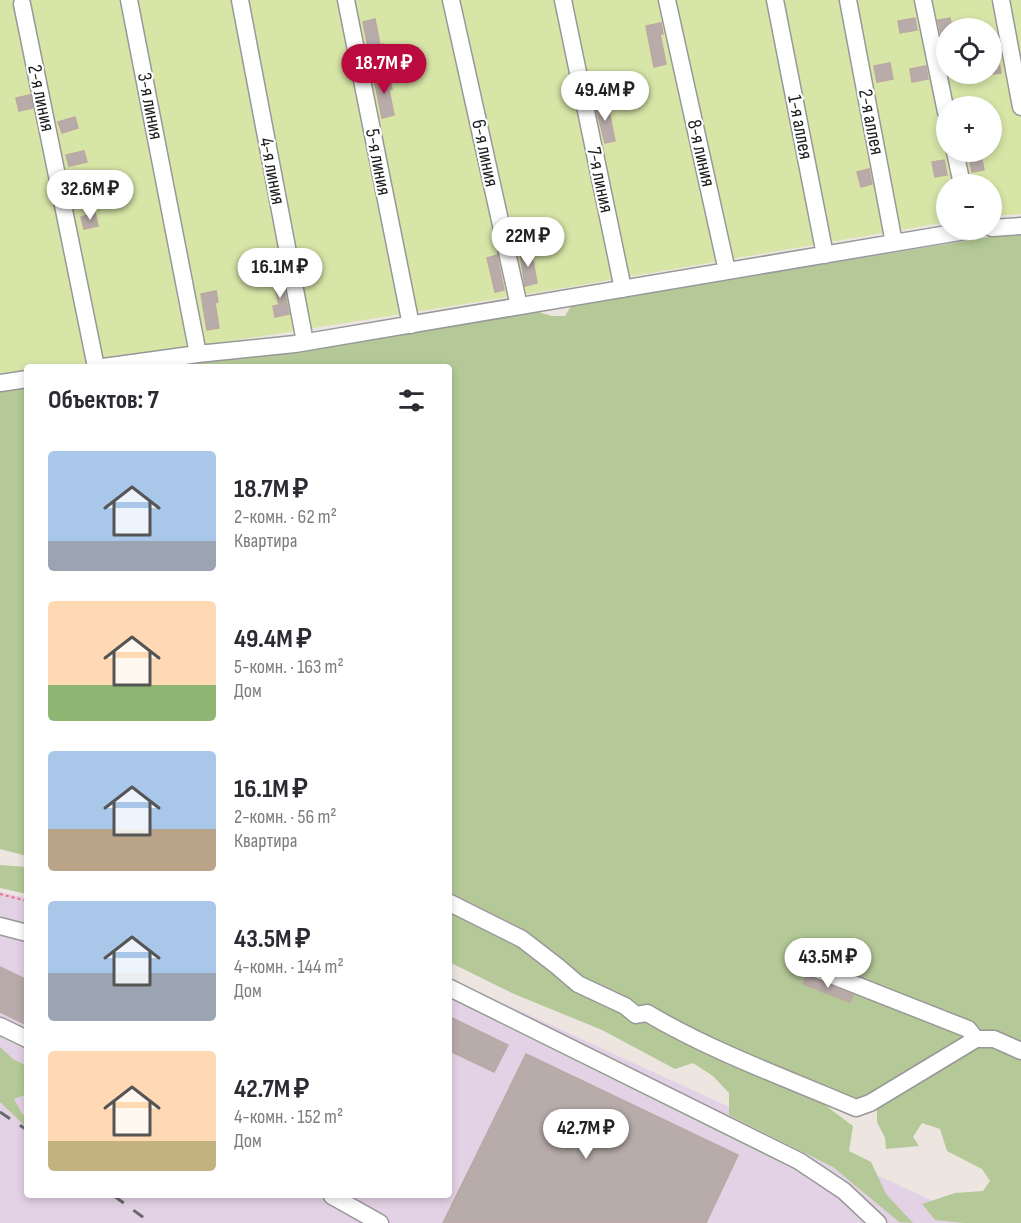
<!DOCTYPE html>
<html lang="ru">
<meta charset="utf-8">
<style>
body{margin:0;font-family:"Sofia Sans Condensed",sans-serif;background:#f7f7f7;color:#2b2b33;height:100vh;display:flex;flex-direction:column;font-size:22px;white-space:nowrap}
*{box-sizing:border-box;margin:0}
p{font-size:20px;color:#7c7c81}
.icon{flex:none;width:33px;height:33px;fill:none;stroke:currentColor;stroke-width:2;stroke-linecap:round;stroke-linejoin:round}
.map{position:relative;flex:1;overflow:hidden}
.details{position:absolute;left:24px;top:364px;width:428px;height:834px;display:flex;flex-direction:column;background:#fff;border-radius:6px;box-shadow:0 3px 9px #0003}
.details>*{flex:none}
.tools{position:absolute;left:936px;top:18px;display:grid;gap:12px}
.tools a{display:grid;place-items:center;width:66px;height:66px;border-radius:50%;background:#fff;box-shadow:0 3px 9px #0003;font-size:30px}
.price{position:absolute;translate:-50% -51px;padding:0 14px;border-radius:21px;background:#fff;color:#222;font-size:20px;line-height:39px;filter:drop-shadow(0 2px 3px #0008)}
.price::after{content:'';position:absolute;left:50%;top:36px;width:18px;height:14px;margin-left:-9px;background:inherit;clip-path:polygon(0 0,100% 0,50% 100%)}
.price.selected{background:#bb0a3d;color:#fff}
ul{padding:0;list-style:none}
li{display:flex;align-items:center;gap:18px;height:150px;padding:0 24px}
li span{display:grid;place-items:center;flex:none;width:168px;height:120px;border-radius:6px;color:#555}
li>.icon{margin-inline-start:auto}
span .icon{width:72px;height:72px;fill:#fffc;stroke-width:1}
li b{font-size:26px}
h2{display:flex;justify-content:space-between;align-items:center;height:72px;padding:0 24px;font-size:26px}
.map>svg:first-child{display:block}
.industrial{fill:#e3d2e5}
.grass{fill:#d7e5a7;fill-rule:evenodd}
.forest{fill:#b4c997}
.building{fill:#b8acaa;stroke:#bda7a4;stroke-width:1.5}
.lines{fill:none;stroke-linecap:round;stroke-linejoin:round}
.minor-casing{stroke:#989898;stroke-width:19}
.path{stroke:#f26b84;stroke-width:2;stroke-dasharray:3 3;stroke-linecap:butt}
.minor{stroke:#fff;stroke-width:16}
.rail{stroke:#696969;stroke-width:3;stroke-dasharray:12 12;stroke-linecap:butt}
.labels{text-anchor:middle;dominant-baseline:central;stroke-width:4.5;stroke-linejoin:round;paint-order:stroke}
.street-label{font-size:20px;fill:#1b1b1b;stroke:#fff}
</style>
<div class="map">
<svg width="1021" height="1223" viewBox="0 0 1021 1223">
<rect width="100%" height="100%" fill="#ece5e0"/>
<path class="industrial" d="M0,892l27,6v298h421l1,-218 532,245h-981z"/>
<path class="grass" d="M0,0h1021v214l-29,2v-32h-46v38l-394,68 -484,77 -41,1v6l-27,4zM946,28h46v46h-46zM946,106h46v46h-46z"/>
<path class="forest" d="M1007,234h14v989h-57l-29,-3 -13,-16 33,-11 28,-2 7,-10 -8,-12 -35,-18 -7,-22 -18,-6 -9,14 6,9 -33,3 -1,-11 -8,-16v-19l-26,-1 -50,-15 52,39 -4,25 22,11 15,32 27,29 -14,-1 -66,-55 -104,-52v-22l-16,-17 -20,-13 -18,6 -73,-39 -88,-36 -65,-32 -1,-594h-288l375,-57 17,5h13l6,-10z
M27,387v469l-27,-7v-458z
M0,865l27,2v27l-27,-6z
M0,1047l13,12 14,7v30l-2,-1 -11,4 8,15 5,4v10l-27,-26z"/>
<path class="building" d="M915,18l2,12 -17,3 -2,-12z
M950,18l2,10h-6v17h-3l-5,-25z
M375,19l5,26 3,-1 2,10 -15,3 -7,-35z
M661,23l2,11h-3l6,30 -12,3 -8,-41z
M996,46l5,27 -9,1v-27z
M890,63l3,16 -16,3 -3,-16z
M926,66l2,13 -16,3 -2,-13z
M389,75l3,14 -3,1 5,25 -12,3 -8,-40z
M30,95l3,13 -14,3 -3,-13z
M607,101l8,40 -10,2 -10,-39z
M75,117l3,11 -16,5 -4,-11z
M84,151l3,11 -18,4 -3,-11z
M981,155l3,15 -12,2 -3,-14z
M944,160l3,15 -12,2 -3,-15z
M869,169l3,15 -11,3 -4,-15z
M95,213l3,13 -14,3 -3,-12z
M531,250l6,33 -12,3 -5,-33z
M497,255l7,35 -9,2 -8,-34z
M282,279l7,35 -14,3 -2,-11 6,-1 -6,-25z
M216,291l2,11 -3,1 4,25 -12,2 -6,-36z
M0,967l27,13v45l-27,-13z
M806,976l47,19 -3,7 -47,-18z
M448,1016l60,29 -14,27 -46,-22z
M526,1054l212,101 -32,68h-263z"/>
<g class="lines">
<defs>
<path id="minor" d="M129,0l69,354
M240,0l65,342
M346,0l65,325
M451,0l68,306
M563,0l60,289
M667,0l60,271
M775,0l50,255
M848,0l46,243
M923,0l23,112
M1001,0l20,107
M22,4l74,363
M955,152l7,32
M992,228l29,-2
M96,368l102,-14 97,-10 676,-114
M0,383l27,-4
M448,902l74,37 35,27 21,18 47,22 11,9 11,-2c66,39 139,65 209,95l14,-5 106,-64h18l27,12
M0,926l27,7
M813,968l155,61 8,10
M448,987l351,174 45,30 34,32
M0,1026l27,13
M332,1196l48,27"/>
</defs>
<use href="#minor" class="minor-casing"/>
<path class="path" d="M0,894l27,7"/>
<use href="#minor" class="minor"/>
<path class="rail" d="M0,1112l27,18
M114,1196l37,27"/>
</g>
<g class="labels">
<g class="street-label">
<text transform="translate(41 98) rotate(78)">2-я линия</text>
<text transform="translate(150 106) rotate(79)">3-я линия</text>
<text transform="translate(871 122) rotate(79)">2-я аллея</text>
<text transform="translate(800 127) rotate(79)">1-я аллея</text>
<text transform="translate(485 153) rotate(78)">6-я линия</text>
<text transform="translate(701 153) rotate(77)">8-я линия</text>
<text transform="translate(378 162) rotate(79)">5-я линия</text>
<text transform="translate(272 171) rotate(79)">4-я линия</text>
<text transform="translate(600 180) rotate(78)">7-я линия</text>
</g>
</g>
</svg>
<div class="tools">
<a><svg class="icon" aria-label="locate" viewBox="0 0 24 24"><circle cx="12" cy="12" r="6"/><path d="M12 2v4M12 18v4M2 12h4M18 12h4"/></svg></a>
<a>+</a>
<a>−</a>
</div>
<b class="price selected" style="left:384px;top:95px">18.7M ₽</b>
<b class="price" style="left:605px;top:122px">49.4M ₽</b>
<b class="price" style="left:90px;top:221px">32.6M ₽</b>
<b class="price" style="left:528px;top:268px">22M ₽</b>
<b class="price" style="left:280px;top:299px">16.1M ₽</b>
<b class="price" style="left:828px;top:989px">43.5M ₽</b>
<b class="price" style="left:586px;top:1160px">42.7M ₽</b>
<section class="details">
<h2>Объектов: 7<svg class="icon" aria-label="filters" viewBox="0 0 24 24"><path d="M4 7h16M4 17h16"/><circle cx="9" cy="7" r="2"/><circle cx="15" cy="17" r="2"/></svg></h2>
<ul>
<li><span style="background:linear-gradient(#a9c7e8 75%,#9aa5b1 0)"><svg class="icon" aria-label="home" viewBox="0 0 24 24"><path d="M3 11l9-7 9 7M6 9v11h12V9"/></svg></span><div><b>18.7M ₽</b><p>2-комн. · 62 m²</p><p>Квартира</p></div></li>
<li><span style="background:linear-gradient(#ffd9b3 70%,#8fb573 0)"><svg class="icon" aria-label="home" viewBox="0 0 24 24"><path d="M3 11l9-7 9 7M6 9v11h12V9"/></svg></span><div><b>49.4M ₽</b><p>5-комн. · 163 m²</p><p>Дом</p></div></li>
<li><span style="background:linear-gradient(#a9c7e8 65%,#b9a48a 0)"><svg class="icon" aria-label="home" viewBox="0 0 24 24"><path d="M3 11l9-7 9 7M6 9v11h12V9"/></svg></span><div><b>16.1M ₽</b><p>2-комн. · 56 m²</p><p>Квартира</p></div></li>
<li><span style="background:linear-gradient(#a9c7e8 60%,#9aa5b1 0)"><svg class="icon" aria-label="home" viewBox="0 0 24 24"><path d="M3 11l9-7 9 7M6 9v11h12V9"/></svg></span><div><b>43.5M ₽</b><p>4-комн. · 144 m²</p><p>Дом</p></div></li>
<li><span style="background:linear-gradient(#ffd9b3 75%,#c2b280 0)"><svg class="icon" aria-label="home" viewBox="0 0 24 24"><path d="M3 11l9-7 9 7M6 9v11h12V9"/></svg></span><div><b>42.7M ₽</b><p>4-комн. · 152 m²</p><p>Дом</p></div></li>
</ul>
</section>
</div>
